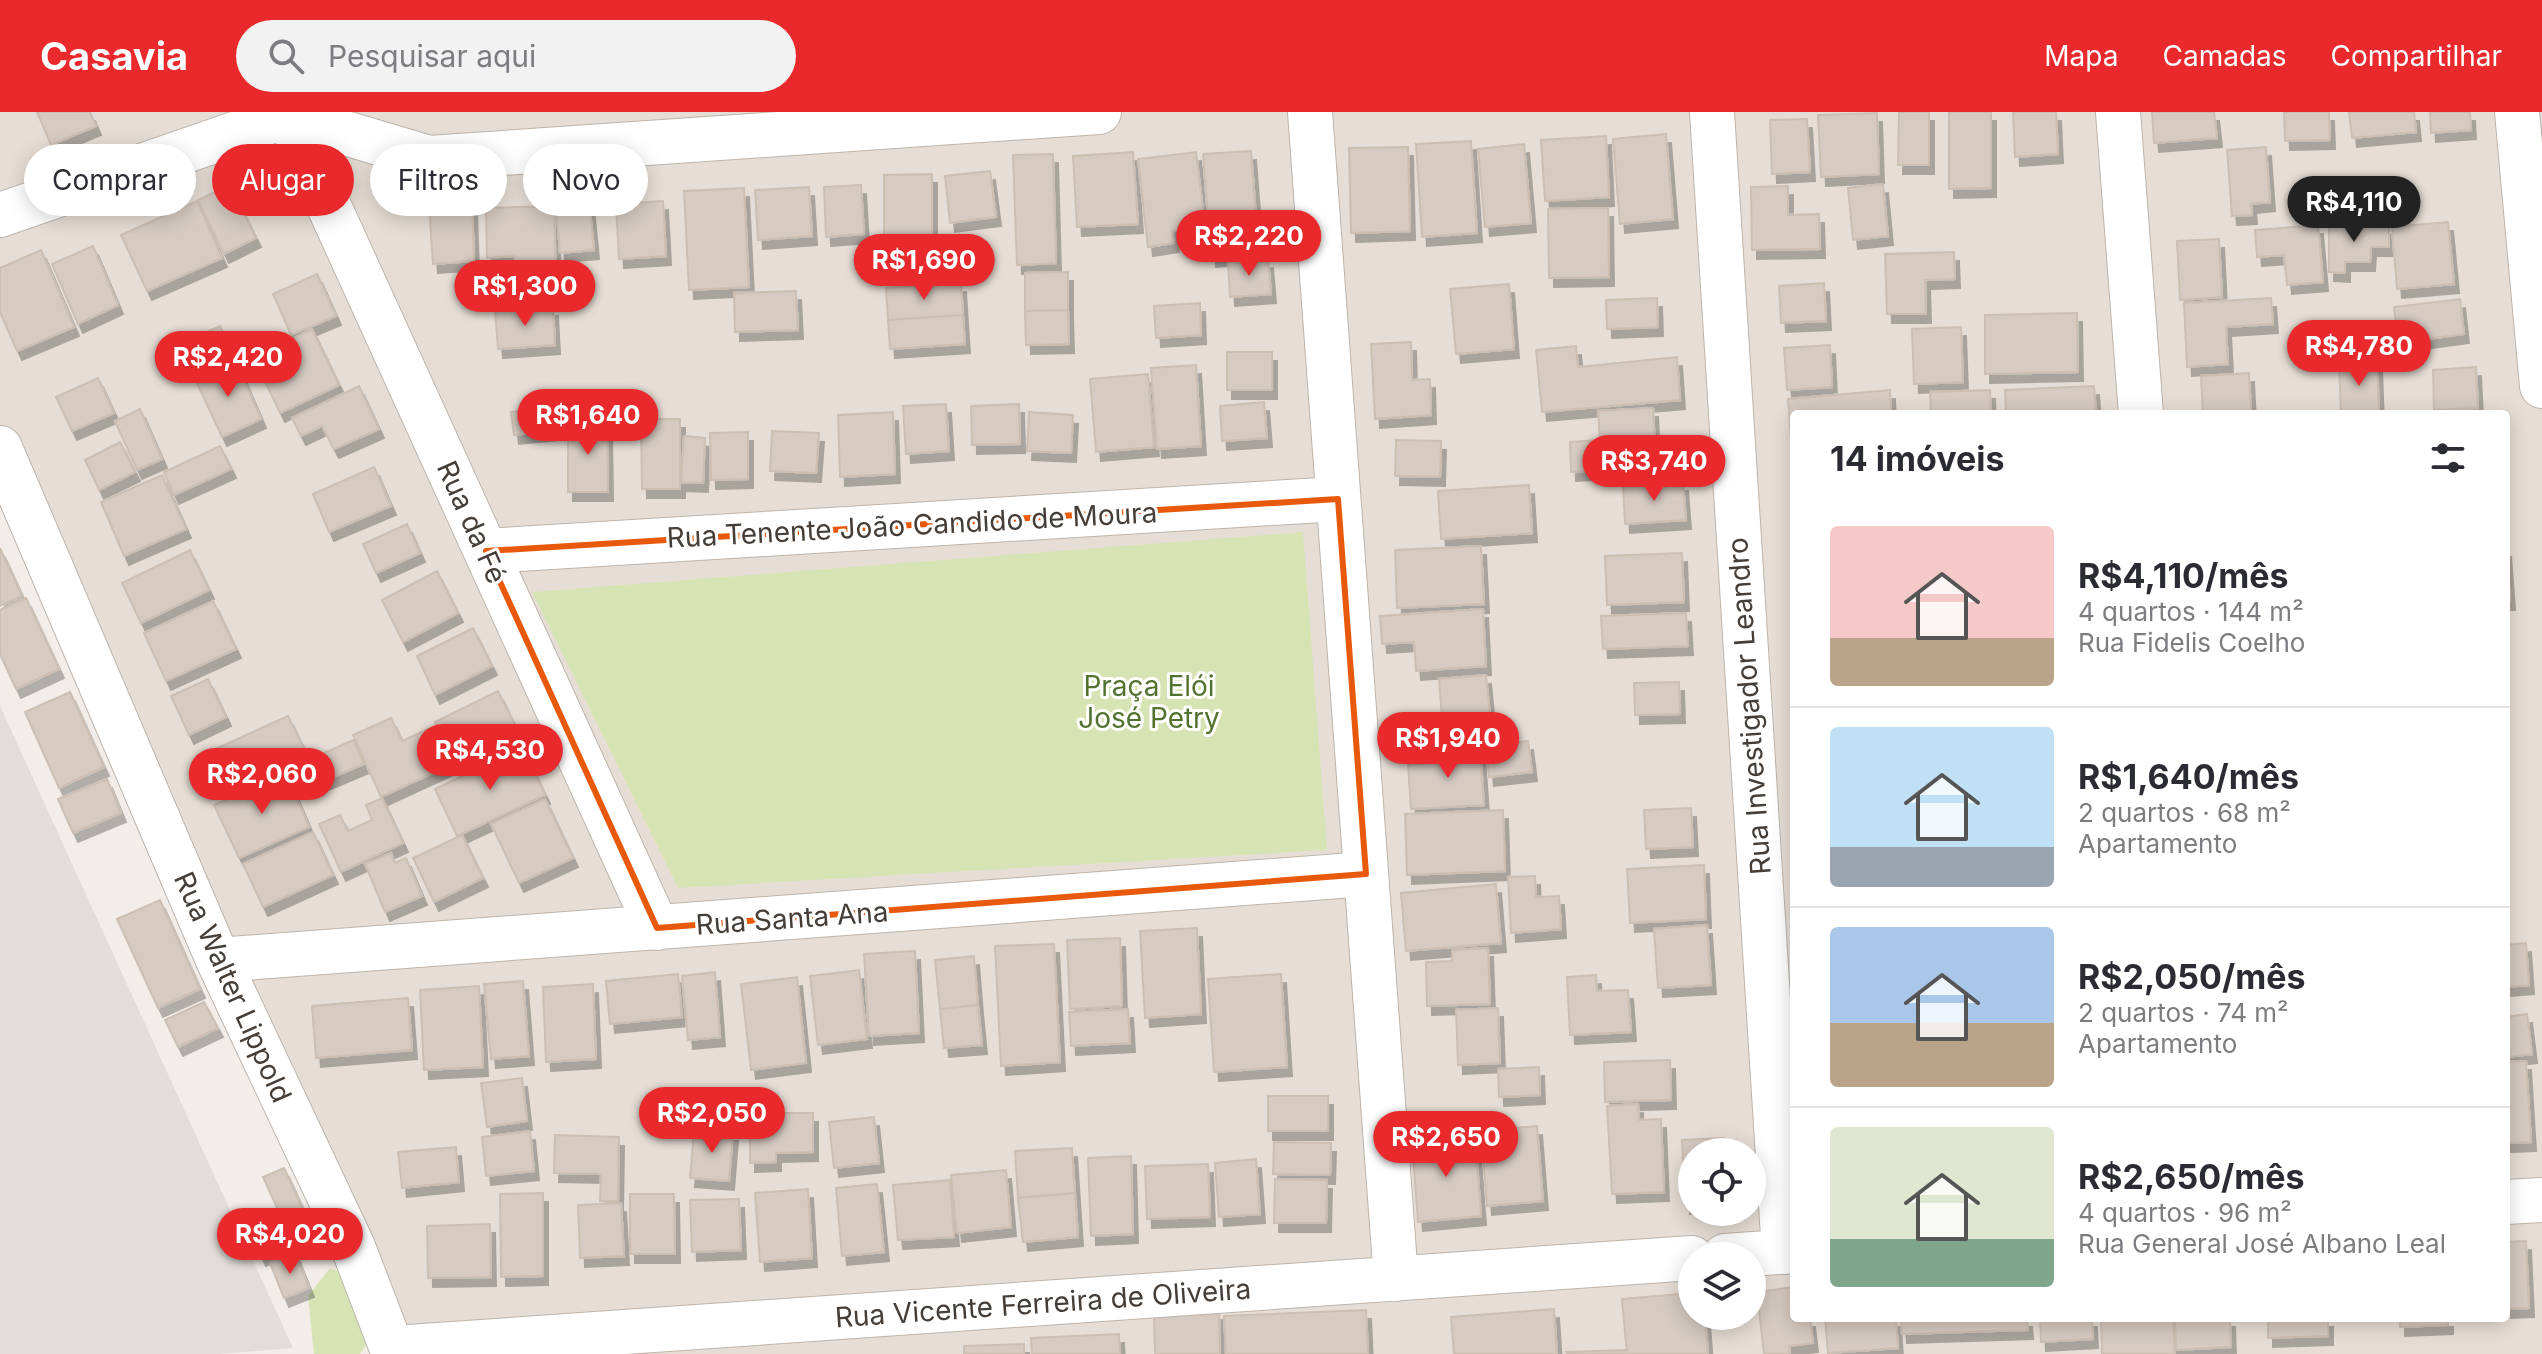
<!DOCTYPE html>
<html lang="pt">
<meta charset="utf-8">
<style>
body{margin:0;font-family:Inter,sans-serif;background:#f2f2f3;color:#2b2b33;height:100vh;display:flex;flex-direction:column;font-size:30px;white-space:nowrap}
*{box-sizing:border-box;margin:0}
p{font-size:26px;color:#7c7c81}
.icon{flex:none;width:44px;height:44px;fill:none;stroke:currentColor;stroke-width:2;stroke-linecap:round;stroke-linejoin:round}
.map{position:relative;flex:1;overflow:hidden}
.sheet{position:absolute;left:1790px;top:298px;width:720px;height:912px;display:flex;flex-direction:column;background:#fff;border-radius:8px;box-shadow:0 4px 20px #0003}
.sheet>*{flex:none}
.guide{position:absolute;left:24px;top:32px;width:760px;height:72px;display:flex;gap:16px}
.controls{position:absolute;left:1678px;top:1026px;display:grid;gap:16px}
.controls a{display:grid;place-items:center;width:88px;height:88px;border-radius:50%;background:#fff;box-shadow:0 4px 20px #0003;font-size:40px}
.price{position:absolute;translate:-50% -68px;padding:0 18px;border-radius:28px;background:#e9292c;color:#fff;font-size:26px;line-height:52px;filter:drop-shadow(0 2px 4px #0008)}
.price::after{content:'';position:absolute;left:50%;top:48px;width:24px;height:18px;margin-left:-12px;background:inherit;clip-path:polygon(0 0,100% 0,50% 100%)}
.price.active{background:#222;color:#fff}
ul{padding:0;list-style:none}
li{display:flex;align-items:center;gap:24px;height:200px;padding:0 40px}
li+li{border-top:2px solid #e1e1e2}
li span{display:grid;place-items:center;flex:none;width:224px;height:160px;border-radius:8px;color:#555}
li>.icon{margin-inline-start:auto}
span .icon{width:96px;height:96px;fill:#fffc;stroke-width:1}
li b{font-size:34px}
h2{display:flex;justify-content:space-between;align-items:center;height:96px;padding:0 40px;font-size:34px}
.tag{padding:0 28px;border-radius:36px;background:#fff;box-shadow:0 4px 20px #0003;font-size:28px;line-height:72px}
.tag.active{background:#e9292c;color:#fff}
header{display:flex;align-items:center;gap:48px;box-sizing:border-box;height:112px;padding:0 40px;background:#e9292c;color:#fff}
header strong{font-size:38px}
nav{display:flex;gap:44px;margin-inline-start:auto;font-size:28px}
.search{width:560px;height:72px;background:#f2f2f3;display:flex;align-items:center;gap:20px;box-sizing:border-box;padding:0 28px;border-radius:44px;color:#7c7c81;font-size:30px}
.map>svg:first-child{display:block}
.residential{fill:#e6ded6;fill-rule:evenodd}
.industrial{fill:#e2ddd9}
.green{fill:#d6e4b4}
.building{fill:#d6cac1;stroke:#cdbeb2;stroke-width:2;filter:url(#shadow)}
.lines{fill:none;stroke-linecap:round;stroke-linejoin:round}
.minor-casing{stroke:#bdb4ab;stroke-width:46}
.minor{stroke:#fff;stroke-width:44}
.marked{fill:none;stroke:#e8590c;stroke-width:6;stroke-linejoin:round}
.labels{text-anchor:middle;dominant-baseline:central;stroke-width:6;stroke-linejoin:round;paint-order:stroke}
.street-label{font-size:28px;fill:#453d37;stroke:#fff}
.park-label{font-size:28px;fill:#54722f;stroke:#fff}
</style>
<header>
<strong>Casavia</strong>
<div class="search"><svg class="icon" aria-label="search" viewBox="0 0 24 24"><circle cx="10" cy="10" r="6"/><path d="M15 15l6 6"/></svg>Pesquisar aqui</div>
<nav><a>Mapa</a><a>Camadas</a><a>Compartilhar</a></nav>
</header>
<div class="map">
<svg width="2542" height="1242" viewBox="0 0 2542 1242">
<defs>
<filter id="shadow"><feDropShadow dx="5" dy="9" stdDeviation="0" flood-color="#0004"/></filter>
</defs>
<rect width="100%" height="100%" fill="#f2ede8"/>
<path class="residential" d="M0,0h2542v1242h-2148l-394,-906zM1794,302h712v904h-712zM1692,1040h60v60h-60zM1692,1144h60v60h-60z"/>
<path class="industrial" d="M0,594l293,642 -74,6h-219z"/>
<path class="green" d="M1303,420l24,318 -649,38 -146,-296z
M330,1156l19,7 19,67 -8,12h-46l-6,-58z"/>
<path class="building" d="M37,0h53l6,14 -45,19z
M1899,0h30v53h-31z
M1949,0h42v76l-42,1z
M2013,0h43l2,42 -43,3z
M2152,0h62l3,26 -63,5z
M2284,0h45l1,28 -45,1z
M2349,0h65l2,20 -64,6z
M2430,0h40l1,18 -40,3z
M1877,1l2,61 -58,3 -3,-62z
M1807,7l3,53 -38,2 -2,-54z
M1666,22l7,85 -53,5 -7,-85z
M1606,24l3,61 -64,4 -4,-61z
M1471,29l6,92 -55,4 -6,-93z
M1524,32l7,79 -46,4 -7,-78z
M1408,35l2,84 -59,2 -2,-85z
M2266,35l4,55 -19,2 1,11 -20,1 -5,-66z
M1251,39l8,103 -48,4 -8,-104z
M1133,40l5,72 -61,3 -4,-71z
M1196,40l9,75 -33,4 2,12 -26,4 -10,-88z
M1053,42l3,109 -39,2 -4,-110z
M990,59l6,46 -46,6 -5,-47z
M932,62v73h-48v-72z
M1883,72l5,52 -35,4 -5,-52z
M230,73l26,53 -32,16 -26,-54z
M861,73l3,49 -38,3 -2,-50z
M1788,74v29l31,-1 1,35 -68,1 -1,-63z
M809,75l3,49 -54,4 -3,-50z
M744,76l5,99 -60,3 -5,-99z
M589,87l5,51 -34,3 -4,-51z
M197,89l25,57 -75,33 -26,-56z
M663,89l3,55 -47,3 -3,-55z
M472,92l2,57 -41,3 -4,-58z
M554,94l2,76h-42v-26l-27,2 -1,-50z
M1608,96l1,69 -60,1 -1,-69z
M2448,110l6,62 -57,5 -5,-62z
M2318,113l5,57 -36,3 -3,-30 -27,2 -2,-27z
M2329,114h60v21h-18l-1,15h-25v11l-16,-1z
M2219,127l3,58 -42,3 -3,-59z
M93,134l25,59 -40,19 -26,-60z
M41,138l33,77 -57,24 -17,-39v-44z
M1954,140l1,27 -30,1 1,34h-39l-2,-60z
M1268,147l3,35 -41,3 -2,-35z
M1068,160v38l-43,1v-38z
M317,162l19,42 -45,19 -18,-41z
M961,171l2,32 -75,5 -2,-32z
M1824,171l2,38 -45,2 -2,-37z
M1509,172l5,65 -58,5 -6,-65z
M796,179l2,39 -63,2 -1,-39z
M1657,186l1,29 -51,2 -1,-29z
M2271,186l2,26 -47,3 2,37 -41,3 -3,-64z
M2460,187l4,35 -66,9 -4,-36z
M1200,191l1,32 -45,3 -2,-32z
M553,195l2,38 -57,4 -3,-38z
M1068,198l1,34 -43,1 -1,-34z
M2077,201l1,59 -93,2v-59z
M963,203l2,29 -75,5 -2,-29z
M220,214l16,35 -41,18 -15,-35z
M1961,215l2,55 -49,2 -2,-55z
M312,217l27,56 -59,28 -26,-55z
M1411,230l1,38 18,-1 1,36 -56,4 -4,-75z
M1830,233l2,42 -45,3 -3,-42z
M1576,234l2,21 99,-10 3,43 -138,12 -6,-62z
M1227,240h45v38h-45z
M236,249l25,58 -39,18 -27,-58z
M2377,249l2,53h-38l-2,-51z
M1196,253l5,81 -44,3 -6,-81z
M2476,255l2,41 -44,2 -1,-40z
M2249,261l2,41h-48l-2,-38z
M1148,262l6,73 -58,5 -6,-73z
M98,266l16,35 -42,18 -16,-34z
M359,274l20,43 -45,20 -12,-23 -21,10 -9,-18z
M2094,274l2,28h-90l-1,-24z
M1890,278l1,24h-97l-2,37 -4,-52z
M1990,278l1,24h-60l-1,-22z
M1264,290l3,36 -45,3 -2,-35z
M946,292l3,47 -43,3 -3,-48z
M1019,292l1,40 -48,1 -1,-39z
M561,295l3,23 -50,5 -3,-23z
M1653,296l3,59 -85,5 -1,-30 30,-2 -2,-29z
M140,297l22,50 -25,11 -22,-49z
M893,300l2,62 -55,3 -2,-62z
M1029,300l44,3 -2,38 -44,-2z
M641,307h39v70h-38z
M607,310l1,70h-40v-69z
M772,319l47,2 -3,40 -46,-2z
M748,320v47l-37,1 -1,-47z
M684,324l21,2 -2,45 -22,-1z
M1396,328l45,1 -1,36 -45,-1z
M120,330l15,30 -36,18 -14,-30z
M220,334l11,23 -57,26 -10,-23z
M374,355l17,39 -62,26 -16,-38z
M162,363l24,54 -62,27 -23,-54z
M1683,370l3,38 -61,4 -2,-38z
M1529,373l3,48 -91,6 -3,-48z
M407,412l13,29 -44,20 -13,-29z
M1481,434l3,58 -87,4 -2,-58z
M2506,435l4,54h-4z
M0,436l22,48 -22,10z
M190,438l19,40 -68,33 -19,-40z
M1682,441l2,49 -77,3 -2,-49z
M437,459l21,42 -55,29 -21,-42z
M26,486l33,71 -43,20 -16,-35v-44z
M213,489l23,48 -70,32 -22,-48z
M1483,497l3,57 -70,5 -2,-29 -32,2 -2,-28z
M1686,501l2,33 -85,3 -2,-33z
M473,516l19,38 -57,29 -18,-39z
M1486,563l4,40 -48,4 -3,-40z
M208,567l18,38 -37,18 -18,-39z
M1679,570l1,32 -45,1 -1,-32z
M498,579l20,41 -64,30 -19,-40z
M70,580l34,75 -45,21 -34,-76z
M288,604l17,35 -78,35 -16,-35z
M391,606l11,23 26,-12 18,38 -65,30 -28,-62z
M353,628l11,24 -52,22 -10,-23z
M1528,629l4,31 -43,5 -3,-32z
M523,636l22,47 -88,41 -22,-47z
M1480,636l4,57 -73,4 -3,-44 25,-2 -1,-12z
M286,661l23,54 -70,31 -25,-53z
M107,667l14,34 -48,20 -15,-34z
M382,686l21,45 -62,29 -22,-48 21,-9 8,16 24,-11 -6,-15z
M545,687l28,59 -54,25 -28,-59z
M1691,696l2,39 -47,2 -2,-39z
M1503,698l2,61 -98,4 -2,-61z
M313,720l20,43 -70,32 -20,-43z
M462,723l21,43 -49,24 -21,-44z
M391,741l4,10 11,-5 16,38 -37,16 -20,-48z
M1704,753l2,54 -76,4 -3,-54z
M1535,764l1,21 23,-1 2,33 -50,4 -3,-56z
M1496,772l5,59 -95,8 -5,-58z
M160,788l40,89 -42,19 -41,-89z
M1707,813l4,60 -53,3 -4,-59z
M1197,816l4,86 -56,4 -5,-87z
M1120,826l2,68 -52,3 -3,-69z
M2526,831l3,42 -23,2v-42z
M1054,832l6,118 -59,4 -6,-120z
M1488,836l2,56 -63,2 -1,-44 26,-1v-11z
M915,839l4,82 -50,3 -5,-82z
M974,844l4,49 -38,4 -5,-49z
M859,858l8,69 -49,6 -8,-69z
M715,860l5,65 -32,3 -6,-64z
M678,862l4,43 -72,7 -4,-43z
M1281,862l6,93 -73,5 -6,-93z
M1596,863l1,16 31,-1 3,42 -61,3 -3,-58z
M797,865l9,86 -55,7 -10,-86z
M523,869l6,75 -38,3 -7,-75z
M593,872l3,75 -50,3 -3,-75z
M479,874l4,81 -59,3 -4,-80z
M408,886l4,52 -96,8 -4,-52z
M204,890l14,26 -40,19 -13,-27z
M978,893l4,40 -38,3 -4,-39z
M1498,896l2,55 -42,2 -2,-55z
M1128,897l2,34 -59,3 -2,-34z
M2527,902l5,40 -26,3v-40z
M1670,948l1,40 -66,2 -1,-40z
M2526,949l5,81 -25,1v-81z
M1539,955l1,28 -41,2 -1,-28z
M522,966l5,43 -40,6 -6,-44z
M1268,984h60v35h-60z
M1638,992l1,16 22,-1 3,73 -52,2 -5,-88z
M750,1001h63v39l-37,1v9l-26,1z
M874,1005l5,46 -45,5 -5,-46z
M1537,1014l6,75 -56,5 -6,-75z
M694,1018l39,2 -4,49 -39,-3z
M530,1019l4,40 -48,5 -4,-39z
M555,1023l64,2 -1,64h-18l1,-27 -47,-1z
M1475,1024l6,80 -63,6 -6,-80z
M1724,1026l1,14h-33v52l-7,1 -3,-65z
M1274,1030l57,1 -1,32 -57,-1z
M456,1035l3,35 -57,6 -4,-36z
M1072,1036l3,45 -57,5 -3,-47z
M1131,1044l2,78 -42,2 -3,-78z
M1256,1047l4,55 -41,3 -4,-54z
M1208,1052l2,53 -63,2 -2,-53z
M284,1056l30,66 -53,23 -9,-20 32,-14 -21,-46z
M1006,1058l5,57 -54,6 -6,-58z
M1275,1067l52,1 -1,43h-52z
M950,1068l4,57 -56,3 -5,-55z
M877,1072l7,68 -42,4 -6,-68z
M808,1077l4,69 -52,4 -5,-69z
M543,1081v83l-42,1 -1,-83z
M1075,1081l3,44 -55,5 -5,-44z
M630,1082h44l1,60h-45z
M739,1087l2,51 -49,2 -2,-52z
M621,1091l3,53 -44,2 -2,-53z
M490,1112l1,53 -63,1 -1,-52z
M2526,1129l3,67 -23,1v-67z
M295,1141l14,35 -25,10 -14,-35z
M1794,1175v31h16l3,25 -24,3 1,8h-26l-7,-62z
M1692,1181v23h13l3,38h-81l-5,-55z
M1554,1197l3,45h-103l-3,-37z
M1366,1198l2,44h-142l-2,-38z
M1219,1199l1,43h-65l-1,-41z
M1825,1206h71l2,30 -70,5z
M1901,1206h126l1,12 -126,4z
M2040,1206h52l1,21 -52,3z
M2101,1206h72l2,36h-73z
M2175,1206h55l1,29 -55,3z
M2268,1206h60v18l-60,2z
M2400,1206h48v7l-48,2z
M1119,1222l1,20h-88l-1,-16z
M1024,1232v10h-60v-8z
M1627,1238v4h-60l-1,-2z"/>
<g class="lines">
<defs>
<path id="minor" d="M1310,0l86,1167
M1712,0l72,1140
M2118,0l23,302
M2517,0l25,274
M288,4l369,812
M288,4l141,42 670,-46
M0,103l298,-103
M0,336l218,512 135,287 41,107
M486,439l852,-52
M218,848l1148,-86
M2506,1090l36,-2
M1725,1144l69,-5
M394,1236l1298,-90"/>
</defs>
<use href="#minor" class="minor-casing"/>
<use href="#minor" class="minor"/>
</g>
<path class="marked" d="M1338,387l28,375 -709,54 -171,-377z"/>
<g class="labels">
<g class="street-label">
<text transform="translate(472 410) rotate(66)">Rua da Fé</text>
<text transform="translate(912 413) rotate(-3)">Rua Tenente João Candido de Moura</text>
<text transform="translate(1749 594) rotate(-94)">Rua Investigador Leandro</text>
<text transform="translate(792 806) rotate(-4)">Rua Santa Ana</text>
<text transform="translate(233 875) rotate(66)">Rua Walter Lippold</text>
<text transform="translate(1043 1191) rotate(-4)">Rua Vicente Ferreira de Oliveira</text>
</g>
<g class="park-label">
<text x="1149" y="574">Praça Elói<tspan x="1149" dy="32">José Petry</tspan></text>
</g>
</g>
</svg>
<div class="controls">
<a><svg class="icon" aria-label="locate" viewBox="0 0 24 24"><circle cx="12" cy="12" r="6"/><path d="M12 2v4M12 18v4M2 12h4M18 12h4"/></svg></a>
<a><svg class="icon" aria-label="layers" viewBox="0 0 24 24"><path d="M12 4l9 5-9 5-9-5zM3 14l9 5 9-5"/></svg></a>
</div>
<b class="price active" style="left:2354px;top:132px">R$4,110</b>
<b class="price" style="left:1249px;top:166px">R$2,220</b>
<b class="price" style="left:924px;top:190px">R$1,690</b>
<b class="price" style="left:525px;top:216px">R$1,300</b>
<b class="price" style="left:2359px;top:276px">R$4,780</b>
<b class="price" style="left:228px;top:287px">R$2,420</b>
<b class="price" style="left:588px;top:345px">R$1,640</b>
<b class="price" style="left:1654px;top:391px">R$3,740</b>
<b class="price" style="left:1448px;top:668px">R$1,940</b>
<b class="price" style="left:490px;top:680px">R$4,530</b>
<b class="price" style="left:262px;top:704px">R$2,060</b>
<b class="price" style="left:712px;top:1043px">R$2,050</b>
<b class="price" style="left:1446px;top:1067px">R$2,650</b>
<b class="price" style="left:290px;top:1164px">R$4,020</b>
<div class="guide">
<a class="tag">Comprar</a>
<a class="tag active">Alugar</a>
<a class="tag">Filtros</a>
<a class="tag">Novo</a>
</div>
<section class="sheet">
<h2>14 imóveis<svg class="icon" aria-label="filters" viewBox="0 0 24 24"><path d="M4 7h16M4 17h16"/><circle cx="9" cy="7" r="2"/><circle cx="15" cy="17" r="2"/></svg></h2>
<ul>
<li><span style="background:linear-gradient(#f6c9c9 70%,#b9a48a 0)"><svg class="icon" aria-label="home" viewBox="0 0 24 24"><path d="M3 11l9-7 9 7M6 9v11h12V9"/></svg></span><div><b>R$4,110/mês</b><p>4 quartos · 144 m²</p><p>Rua Fidelis Coelho</p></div></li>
<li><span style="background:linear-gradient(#bfe0f5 75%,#9aa5b1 0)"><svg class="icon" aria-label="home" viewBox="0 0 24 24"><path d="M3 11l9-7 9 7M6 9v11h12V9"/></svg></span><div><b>R$1,640/mês</b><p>2 quartos · 68 m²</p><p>Apartamento</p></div></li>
<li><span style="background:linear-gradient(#a9c7e8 60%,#b9a48a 0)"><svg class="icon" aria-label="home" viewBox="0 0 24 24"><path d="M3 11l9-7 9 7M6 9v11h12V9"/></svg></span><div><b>R$2,050/mês</b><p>2 quartos · 74 m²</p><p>Apartamento</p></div></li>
<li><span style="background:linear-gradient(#dfe7d0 70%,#7fa58c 0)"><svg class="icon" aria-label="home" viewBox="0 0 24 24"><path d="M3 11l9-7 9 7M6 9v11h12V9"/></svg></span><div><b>R$2,650/mês</b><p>4 quartos · 96 m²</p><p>Rua General José Albano Leal</p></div></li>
</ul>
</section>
</div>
